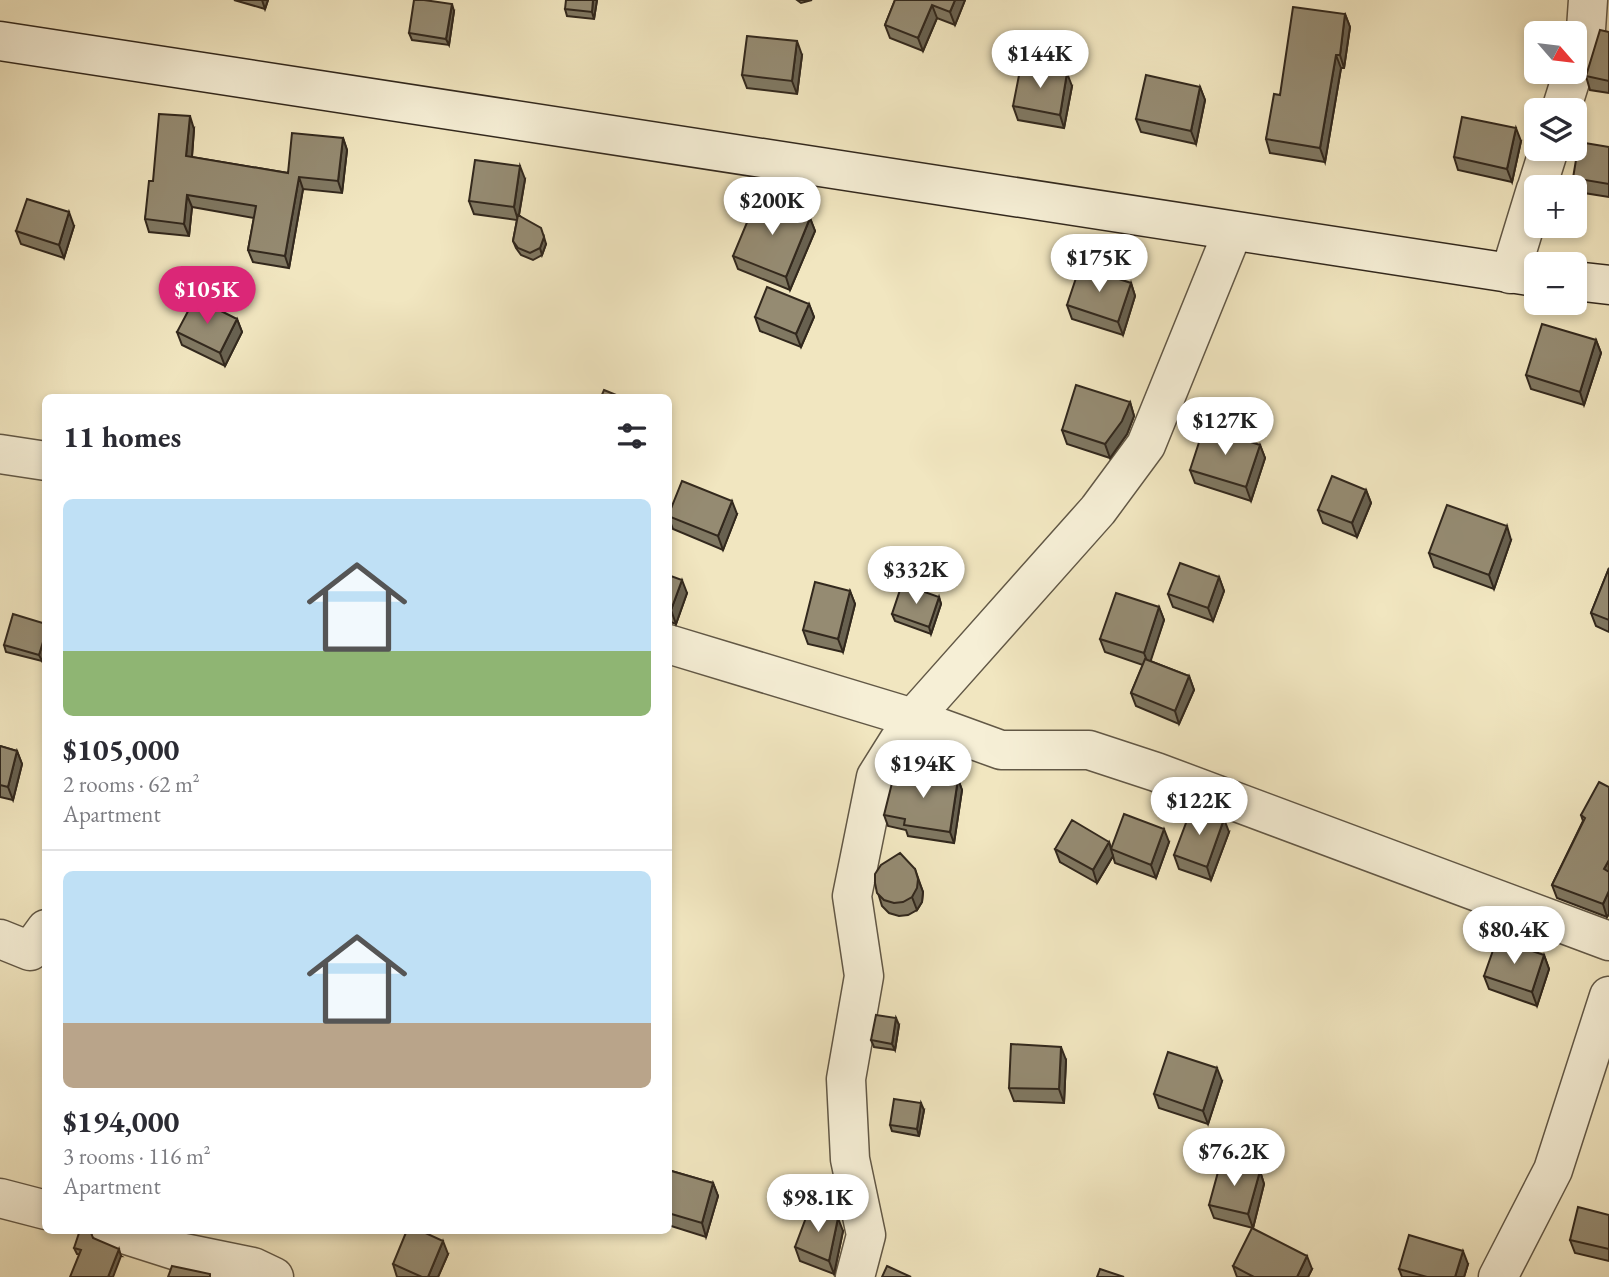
<!DOCTYPE html>
<meta charset="utf-8">
<style>
body{margin:0;font-family:"EB Garamond",serif;background:#f7f7f7;color:#2b2b33;height:100vh;display:flex;flex-direction:column;font-size:26px;white-space:nowrap}
*{box-sizing:border-box;margin:0}
p{font-size:23px;color:#7c7c81}
.icon{flex:none;width:38px;height:38px;fill:none;stroke:currentColor;stroke-width:2;stroke-linecap:round;stroke-linejoin:round}
.map{position:relative;flex:1;overflow:hidden}
.details{position:absolute;left:42px;top:394px;width:630px;height:840px;display:flex;flex-direction:column;background:#fff;border-radius:10px;box-shadow:0 4px 10px #0003}
.details>*{flex:none}
.needle{width:46px;rotate:118deg}
.buttons{position:absolute;left:1524px;top:21px;display:grid;gap:14px}
.buttons a{display:grid;place-items:center;width:63px;height:63px;border-radius:10px;background:#fff;box-shadow:0 4px 10px #0003;font-size:35px}
.price{position:absolute;translate:-50% -60px;padding:0 16px;border-radius:24px;background:#fff;color:#222;font-size:23px;line-height:46px;filter:drop-shadow(0 2px 4px #0008)}
.price::after{content:'';position:absolute;left:50%;top:42px;width:21px;height:16px;margin-left:-10px;background:inherit;clip-path:polygon(0 0,100% 0,50% 100%)}
.price.selected{background:#db2777;color:#fff}
ul{padding:0;list-style:none}
li{display:grid;align-content:center;gap:14px;height:371px;padding:0 21px}
li+li{border-top:2px solid #e1e1e2}
li span{display:grid;place-items:center;height:217px;border-radius:10px;color:#555}
li>.icon{margin-inline-start:auto}
span .icon{width:126px;height:126px;fill:#fffc;stroke-width:1}
li b{font-size:30px}
h2{display:flex;justify-content:space-between;align-items:center;height:84px;padding:0 21px;font-size:30px}
.map>svg:first-child{display:block}
.lines{fill:none;stroke-linecap:round;stroke-linejoin:round}
.street-casing{stroke:#625846;stroke-width:41}
.secondary-casing{stroke:#32281d;stroke-width:41}
.street{stroke:#f6efd6;stroke-width:38}
.secondary{stroke:#f6efd6;stroke-width:38}
.wall{fill:#807862;stroke:#32281d;stroke-width:2}
.shaded-wall{fill:#686150;stroke:#32281d;stroke-width:2}
.building{fill:#958b72;stroke:#32281d;stroke-width:2}
</style>
<div class="map">
<svg width="1609" height="1277" viewBox="0 0 1609 1277">
<rect width="100%" height="100%" fill="#f1e6c0"/>
<filter id="stains"><feTurbulence type="fractalNoise" baseFrequency=".00286" numOctaves="4"/><feColorMatrix values="0 0 0 0 .2 0 0 0 0 .09 0 0 0 0 .02 0 0 0 .5 -.17"/></filter>
<radialGradient id="worn" r=".72"><stop offset=".6" stop-color="#630" stop-opacity="0"/><stop offset="1" stop-color="#630" stop-opacity=".3"/></radialGradient>
<g class="lines">
<defs>
<path id="street" d="M1575,65l11,-36 2,-29
M1561,110l12,-38
M1537,187l12,-38
M1510,274l26,-85
M0,454l46,7
M668,644l245,74 88,32h88l67,22 453,169
M0,939l30,12 16,-22
M0,1198l46,12
M111,1230l69,22 73,15 21,10
M855,1277l11,-42 -16,-76 -4,-80 18,-103 -12,-80 24,-119 37,-59 185,-208 48,-65 87,-214
M1498,1277l55,-107 56,-174"/>
<path id="secondary" d="M0,41l1536,236
M1575,281l34,4"/>
</defs>
<use href="#street" class="street-casing"/>
<use href="#secondary" class="secondary-casing"/>
<use href="#street" class="street"/>
<use href="#secondary" class="secondary"/>
</g>
<path class="wall" d="M234,0h34l-3,9z
M597,0l-3,19 -27,-3 -2,-7z
M797,0h15l-11,3z
M895,0h70l-10,25 -18,-7 -14,33 -33,-13 -5,-13z
M454,11l-5,34 -37,-5 -3,-7z
M1345,14l5,13 -6,41h-3l-16,94 -55,-9 -4,-14 14,-44z
M1609,32v61l-19,-3 -4,-14z
M802,55l-5,39 -50,-6 -5,-13z
M1072,86l-8,42 -46,-8 -5,-14z
M1200,87l5,13 -9,44 -55,-12 -5,-13z
M194,129l-2,28 96,16 55,-35 4,12 -5,43 -39,-4 -14,79 -36,-6 -5,-12 6,-32 -62,-11 -3,29 -40,-4 -4,-13 8,-38z
M1521,141l-9,41 -54,-12 -4,-13z
M1609,147v50l-31,-5 -5,-14z
M525,179l-6,36 27,29 -4,11 -9,5 -12,-5 -5,-7 -3,-7 4,-21 -43,-6 -5,-13z
M810,218l5,13 -25,59 -52,-21 -5,-13z
M74,226l-10,32 -43,-14 -5,-13z
M1131,283l4,13 -12,39 -51,-16 -5,-14z
M809,304l5,13 -13,30 -41,-16 -5,-14z
M237,319l5,13 -17,34 -43,-21 -5,-13z
M1596,340l5,13 -17,52 -53,-16 -5,-14z
M1130,402l4,14 -7,18 -17,24 -43,-14 -5,-14z
M1260,445l5,13 -14,43 -56,-18 -5,-13z
M1366,490l5,13 -14,34 -34,-14 -5,-13z
M737,514l-14,36 -50,-21 -5,-13z
M1511,540l-17,49 -60,-22 -5,-14z
M1609,568v64l-13,-6 -5,-13z
M668,575l19,18 -11,31 -8,-3z
M1219,577l5,14 -11,30 -40,-14 -5,-13z
M850,591l5,13 -12,48 -35,-8 -5,-14z
M939,597l2,7 -10,30 -36,-13 -3,-7z
M1159,607l5,13 -14,41 39,15 5,14 -15,34 -43,-18 -5,-13 12,-28 -38,-13 -5,-13z
M46,624l-4,37 -36,-9 -2,-7z
M0,746l17,5 5,13 -9,36 -13,-3z
M958,779l4,11 -8,53 -46,-7 -2,-6 -18,-4 -4,-11z
M1609,787v127l-2,3 -50,-19 -5,-13 31,-64 -2,-6z
M1229,832l-18,48 -32,-11 -5,-14z
M1109,842l2,6 58,-6 -13,36 -41,-15 -2,-7 -16,27 -37,-21 -5,-13z
M915,869l8,23 -1,10 -5,8 -9,5 -9,1 -10,-3 -7,-7 -7,-23z
M1544,955l5,14 -12,37 -48,-17 -5,-13z
M899,1025l-4,25 -21,-3 -3,-7z
M1066,1060l-2,43 -50,-2 -5,-13z
M1222,1081l-14,43 -49,-16 -5,-14z
M924,1110l-5,26 -27,-5 -2,-6z
M668,1170l45,13 5,13 -12,41 -38,-12z
M1260,1171l4,13 -11,44 -39,-10 -5,-13z
M1609,1215v46l-34,-8 -5,-13z
M843,1231l-9,43 -34,-13 -5,-14z
M93,1238l28,18 -44,-2 -3,-6z
M448,1254l-10,23h-41l-4,-13z
M1468,1264l-4,13h-62l-3,-8z
M1233,1266l79,3 -4,8h-71z"/>
<path class="shaded-wall" d="M262,0h6l-3,9z
M593,0h4l-3,19 -2,-7z
M955,0h10l-10,25 -5,-13z
M452,4l2,7 -5,34 -3,-6z
M932,5l5,13 -14,33 -5,-13z
M1345,14l5,13 -6,41 -4,-13z
M797,41l5,14 -5,39 -5,-13z
M1336,55l5,13 -16,94 -5,-14z
M1067,73l5,13 -8,42 -4,-13z
M1200,87l5,13 -9,44 -5,-13z
M190,116l4,13 -3,39 -5,-12z
M1516,128l5,13 -9,41 -5,-13z
M343,138l4,12 -5,43 -4,-12z
M520,166l5,13 -7,41 -4,-13z
M299,177l4,12 -14,79 -4,-12z
M187,195l5,12 -3,29 -5,-12z
M69,212l5,14 -10,32 -5,-13z
M810,218l5,13 -25,59 -4,-13z
M544,237l2,7 -4,11 -2,-7z
M1131,283l4,13 -12,39 -5,-13z
M809,304l5,13 -13,30 -5,-13z
M237,319l5,13 -17,34 -5,-13z
M1596,340l5,13 -17,52 -4,-13z
M1130,402l4,14 -7,18 -17,24 -5,-14z
M1260,445l5,13 -14,43 -5,-14z
M1366,490l5,13 -14,34 -5,-14z
M732,501l5,13 -14,36 -5,-14z
M1507,526l4,14 -17,49 -5,-14z
M1219,577l5,14 -11,30 -5,-13z
M682,580l5,13 -11,31 -5,-14z
M850,591l5,13 -12,48 -5,-13z
M939,597l2,7 -10,30 -2,-7z
M1159,607l5,13 -15,46 -5,-13z
M46,632v16l-4,13 -3,-6z
M1189,676l5,14 -15,34 -4,-13z
M17,751l5,13 -9,36 -5,-13z
M958,779l4,11 -8,53 -4,-11z
M1224,819l5,13 -18,48 -4,-13z
M1164,829l5,13 -13,36 -5,-13z
M1109,842l4,14 -16,27 -4,-13z
M1609,860v22l-5,-13z
M918,879l5,13 -1,10 -5,8 -5,-13z
M1609,891v23l-2,3 -4,-13z
M1544,955l5,14 -12,37 -5,-14z
M896,1018l3,7 -4,25 -3,-6z
M1061,1047l5,13 -2,43 -5,-14z
M1217,1068l5,13 -14,43 -5,-13z
M921,1103l3,7 -5,26 -2,-7z
M1260,1171l4,13 -11,44 -5,-14z
M713,1183l5,13 -12,41 -4,-14z
M838,1218l5,13 -9,43 -5,-13z
M443,1241l5,13 -10,23h-10z
M119,1249l2,7 -8,21h-5z
M1463,1251l5,13 -4,13h-9z
M1307,1256l5,13 -4,8h-11z"/>
<path class="building" d="M414,0h10l28,4 -6,35 -37,-6z
M566,0h27l-1,12 -27,-3z
M895,0h60l-5,12 -18,-7 -14,33 -33,-13z
M1293,7l52,7 -5,41h-4l-16,93 -54,-9 8,-45 6,1z
M1600,30l9,2v49l-23,-5z
M747,36l50,5 -5,40 -50,-6z
M1021,65l46,8 -7,42 -47,-9z
M1146,75l54,12 -9,44 -55,-12z
M159,114l31,2 -4,40 102,17 4,-40 51,5 -5,43 -39,-4 -14,79 -37,-6 8,-44 -69,-11 -3,29 -39,-5 4,-38h4z
M1462,117l54,11 -9,41 -53,-12z
M1579,142l30,5v37l-36,-6z
M475,160l45,6 -6,41 -45,-6z
M758,196l52,22 -24,59 -53,-21z
M27,199l42,13 -10,33 -43,-14z
M518,215l23,13 3,9 -4,11 -10,5 -12,-5 -5,-7z
M1080,266l51,17 -13,39 -51,-17z
M767,287l42,17 -13,30 -41,-17z
M195,298l42,21 -17,34 -43,-21z
M1542,324l54,16 -16,52 -54,-17z
M1076,385l54,17 -8,19 -17,23 -43,-14z
M604,390l17,7h-20z
M1204,427l56,18 -14,42 -56,-17z
M1332,476l34,14 -14,33 -34,-13z
M682,481l50,20 -14,35 -50,-20z
M1447,505l60,21 -18,49 -60,-22z
M1180,563l39,14 -11,31 -40,-14z
M1609,568v52l-18,-7z
M668,575l14,5 -11,30 -3,-1z
M815,582l35,9 -12,48 -35,-9z
M902,584l37,13 -10,30 -37,-13z
M1116,593l43,14 -15,46 -44,-14z
M13,614l33,10v8l-7,23 -35,-10z
M1145,659l44,17 -14,35 -44,-18z
M0,746l17,5 -9,36 -8,-2z
M895,771l63,8 -8,53 -46,-7 1,-6 -21,-4z
M1599,782l10,5v73l-5,9 5,3v19l-6,13 -51,-19 33,-67 -4,-3z
M1192,807l32,12 -17,48 -33,-12z
M1124,814l40,15 -13,36 -40,-16z
M1072,820l37,22 -16,28 -38,-21z
M900,853l15,16 3,10 -1,9 -5,9 -9,5 -9,1 -10,-3 -7,-7 -2,-10v-9l6,-9z
M1497,939l47,16 -12,37 -48,-16z
M876,1015l20,3 -4,26 -21,-4z
M1011,1044l50,3 -2,42 -50,-1z
M1168,1052l49,16 -14,43 -49,-17z
M894,1099l27,4 -4,26 -27,-4z
M1221,1161l39,10 -12,43 -39,-9z
M668,1170l45,13 -11,40 -34,-10z
M810,1207l28,11 -9,43 -34,-14z
M1578,1207l31,8v34l-39,-9z
M1252,1228l55,28 -10,21h-43l-21,-11z
M80,1230h10l3,8 26,11 -11,28h-38l11,-27 -7,-2z
M407,1230h12l24,11 -15,36h-6l-29,-13z
M1409,1235l54,16 -8,26h-28l-28,-8z
M172,1266l38,8v3h-42z
M887,1266l24,11h-29z
M1100,1269l24,8h-27z"/>
<rect width="100%" height="100%" filter="url(#stains)"/>
<rect width="100%" height="100%" fill="url(#worn)"/>
</svg>
<div class="buttons">
<a><svg class="needle" viewBox="-14 -14 28 28"><path d="M0-13l5 13h-10z" fill="#e53935"/><path d="M0 13l5-13h-10z" fill="#7c7c81"/></svg></a>
<a><svg class="icon" aria-label="layers" viewBox="0 0 24 24"><path d="M12 4l9 5-9 5-9-5zM3 14l9 5 9-5"/></svg></a>
<a>+</a>
<a>−</a>
</div>
<b class="price" style="left:1040px;top:90px">$144K</b>
<b class="price" style="left:772px;top:237px">$200K</b>
<b class="price" style="left:1099px;top:294px">$175K</b>
<b class="price selected" style="left:207px;top:326px">$105K</b>
<b class="price" style="left:1225px;top:457px">$127K</b>
<b class="price" style="left:916px;top:606px">$332K</b>
<b class="price" style="left:923px;top:800px">$194K</b>
<b class="price" style="left:1199px;top:837px">$122K</b>
<b class="price" style="left:1514px;top:966px">$80.4K</b>
<b class="price" style="left:1234px;top:1188px">$76.2K</b>
<b class="price" style="left:818px;top:1234px">$98.1K</b>
<section class="details">
<h2>11 homes<svg class="icon" aria-label="filters" viewBox="0 0 24 24"><path d="M4 7h16M4 17h16"/><circle cx="9" cy="7" r="2"/><circle cx="15" cy="17" r="2"/></svg></h2>
<ul>
<li><span style="background:linear-gradient(#bfe0f5 70%,#8fb573 0)"><svg class="icon" aria-label="home" viewBox="0 0 24 24"><path d="M3 11l9-7 9 7M6 9v11h12V9"/></svg></span><div><b>$105,000</b><p>2 rooms · 62 m²</p><p>Apartment</p></div></li>
<li><span style="background:linear-gradient(#bfe0f5 70%,#b9a48a 0)"><svg class="icon" aria-label="home" viewBox="0 0 24 24"><path d="M3 11l9-7 9 7M6 9v11h12V9"/></svg></span><div><b>$194,000</b><p>3 rooms · 116 m²</p><p>Apartment</p></div></li>
</ul>
</section>
</div>
